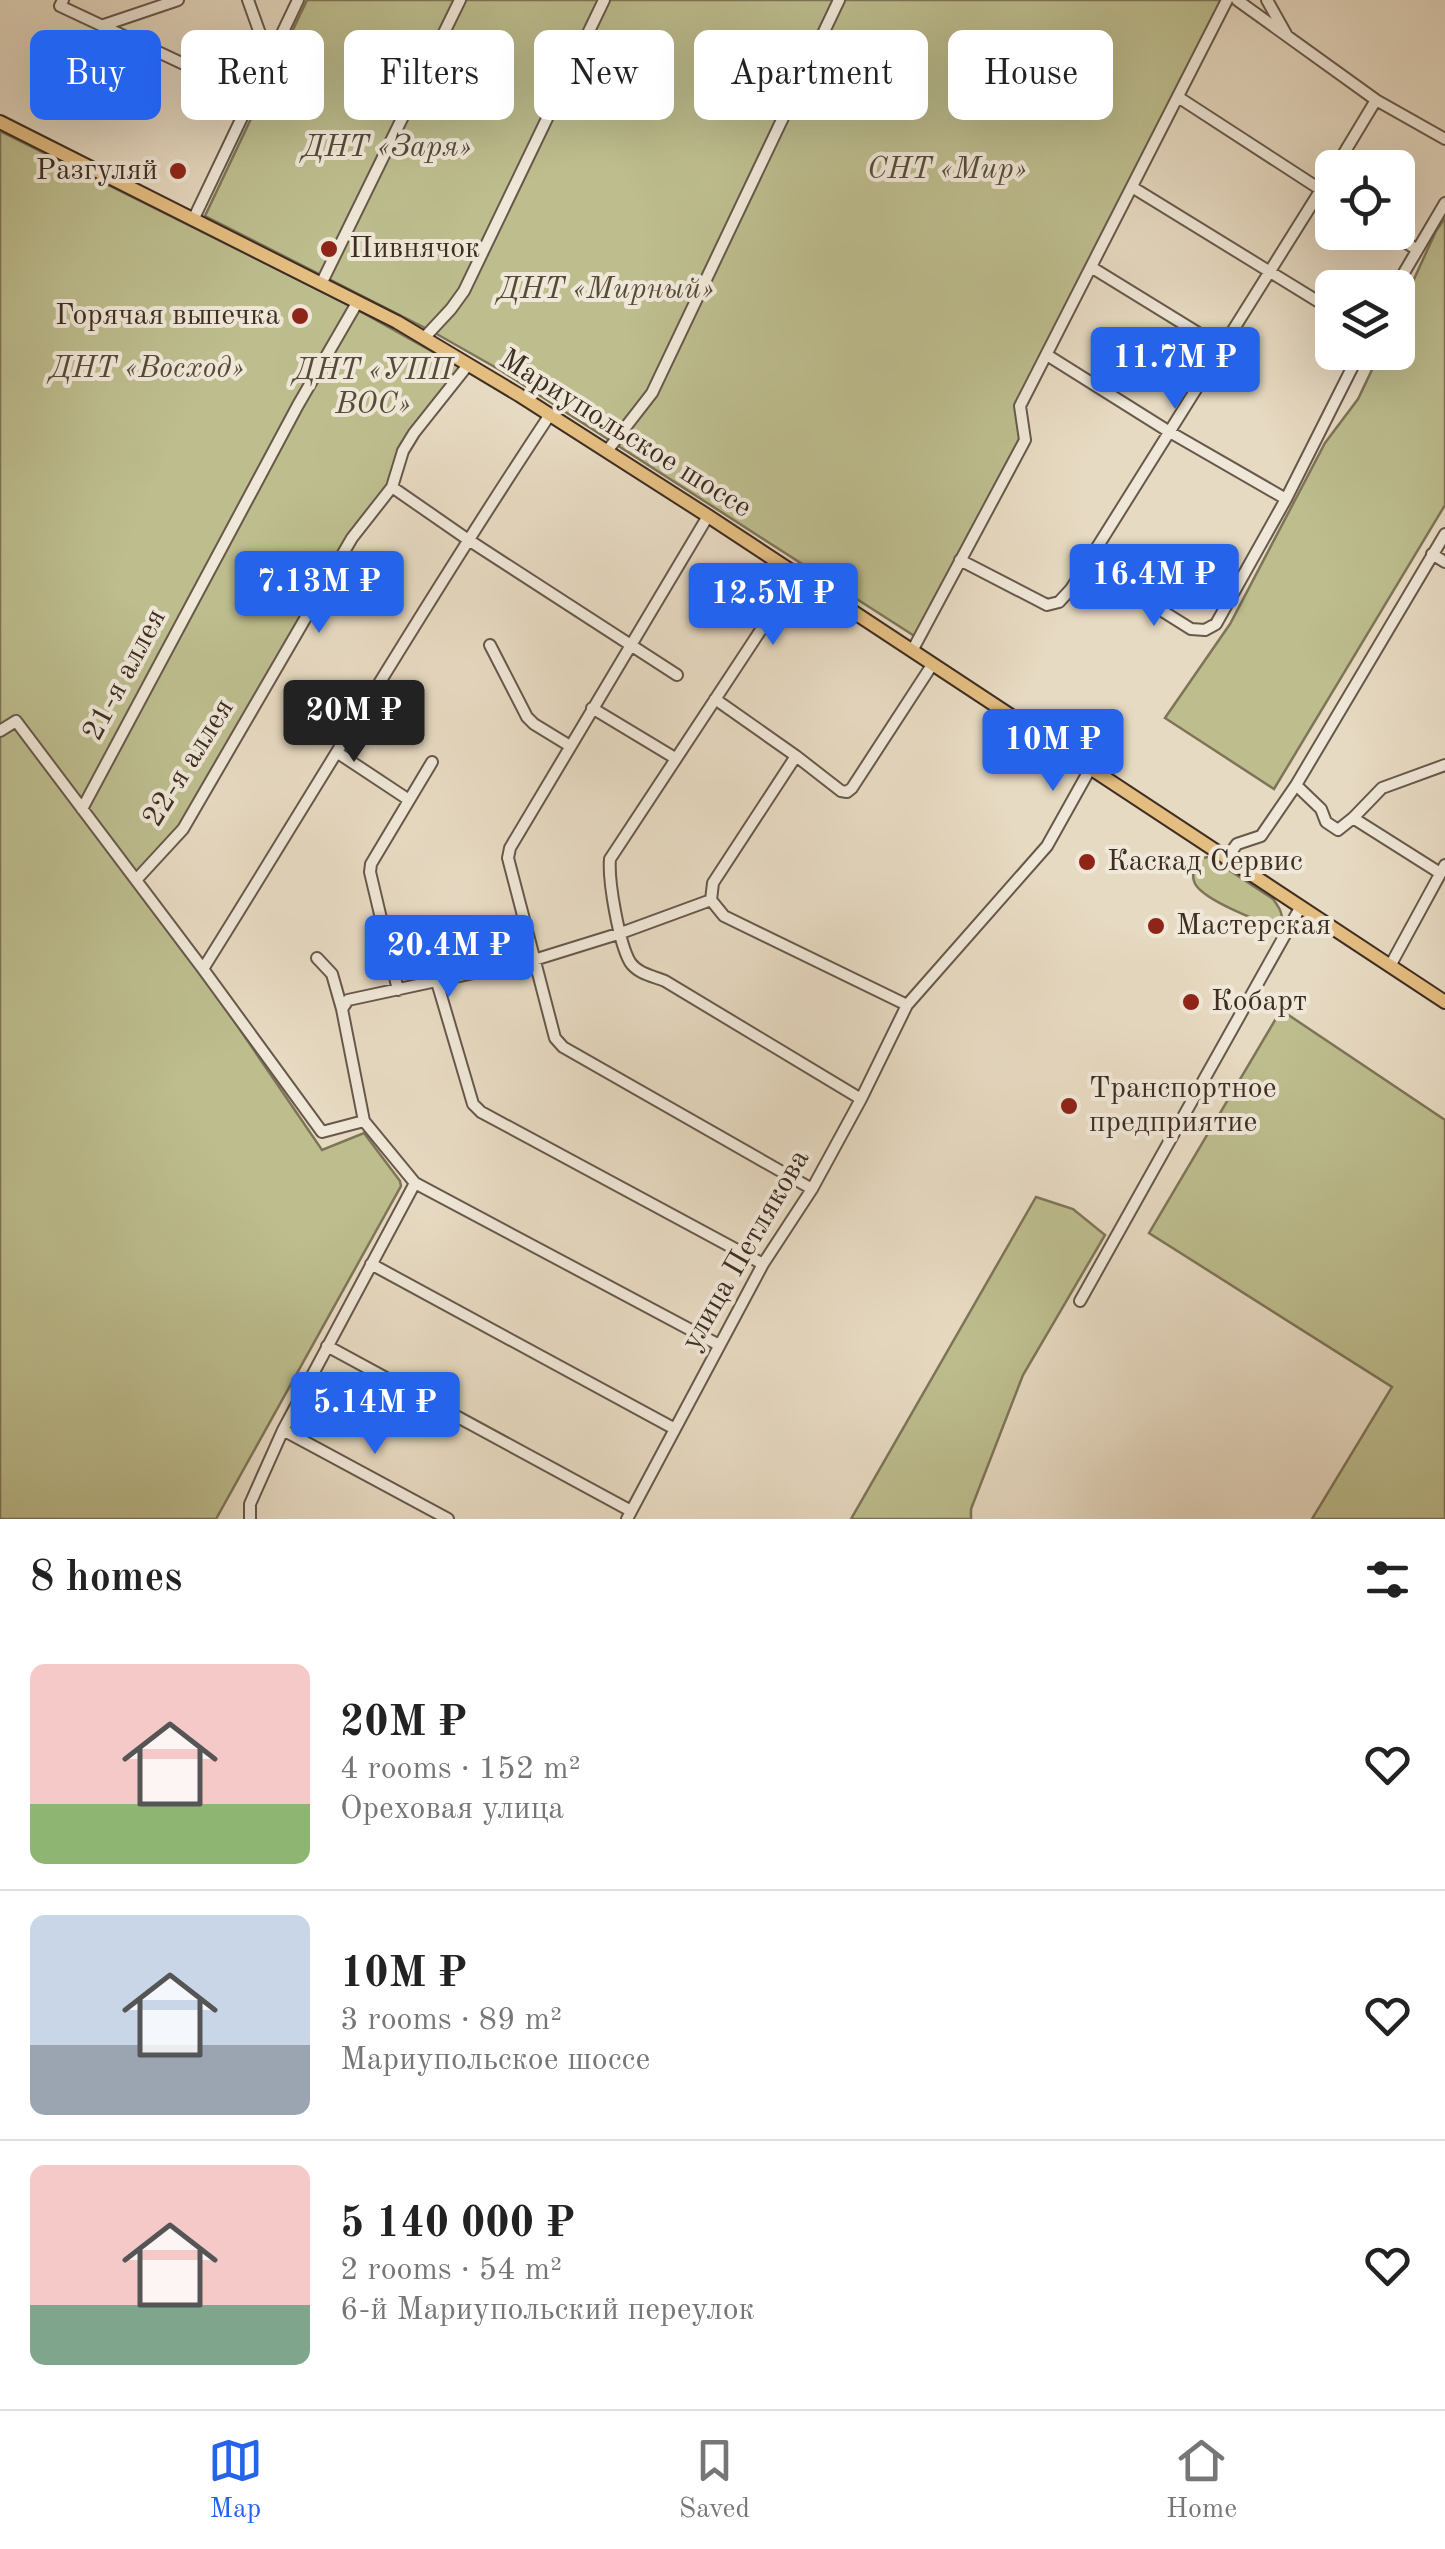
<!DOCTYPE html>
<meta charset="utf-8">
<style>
body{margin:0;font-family:"Old Standard TT",serif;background:#f6f6f6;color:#222;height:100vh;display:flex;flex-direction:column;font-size:38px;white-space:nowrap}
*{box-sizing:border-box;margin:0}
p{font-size:32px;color:#767676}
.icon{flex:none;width:55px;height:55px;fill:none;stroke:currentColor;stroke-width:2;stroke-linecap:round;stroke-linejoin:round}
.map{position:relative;height:1519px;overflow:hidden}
.panel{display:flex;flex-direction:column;background:#fff;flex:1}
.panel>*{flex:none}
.guide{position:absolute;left:30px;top:30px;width:1385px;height:90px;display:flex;gap:20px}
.fabs{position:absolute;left:1315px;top:150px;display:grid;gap:20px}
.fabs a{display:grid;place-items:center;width:100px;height:100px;border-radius:15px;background:#fff;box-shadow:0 10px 40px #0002;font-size:50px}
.price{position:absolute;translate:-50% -85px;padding:0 22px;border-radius:10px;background:#2563eb;color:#fff;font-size:32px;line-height:65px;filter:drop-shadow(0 2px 5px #0008)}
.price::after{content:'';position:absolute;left:50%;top:60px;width:30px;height:22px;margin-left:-15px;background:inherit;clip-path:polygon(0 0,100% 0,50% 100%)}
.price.active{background:#222;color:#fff}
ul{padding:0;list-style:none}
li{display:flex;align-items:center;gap:30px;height:250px;padding:0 30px}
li+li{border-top:2px solid #e0e0e0}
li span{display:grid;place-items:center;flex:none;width:280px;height:200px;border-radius:15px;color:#555}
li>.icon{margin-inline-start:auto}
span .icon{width:120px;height:120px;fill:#fffc;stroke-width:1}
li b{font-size:42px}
h2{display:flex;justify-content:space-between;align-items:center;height:120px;padding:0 30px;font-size:42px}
.chip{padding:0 35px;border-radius:15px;background:#fff;box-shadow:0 10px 40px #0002;font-size:35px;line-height:90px}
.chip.active{background:#2563eb;color:#fff}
.tabs{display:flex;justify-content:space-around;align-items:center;height:140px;border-top:2px solid #e0e0e0;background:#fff;font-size:28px;color:#767676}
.tabs a{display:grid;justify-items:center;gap:5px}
.tabs .active{color:#2563eb}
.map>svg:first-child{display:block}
.green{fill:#bdbd8e;stroke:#7e7558;stroke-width:2.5}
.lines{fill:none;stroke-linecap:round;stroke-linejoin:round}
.minor-casing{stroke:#68584b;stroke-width:14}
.major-casing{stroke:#3e2d23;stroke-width:16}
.minor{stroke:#efe7d7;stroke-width:10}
.major{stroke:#e4bd81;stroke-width:12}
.poi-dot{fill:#8f2418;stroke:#efe7d7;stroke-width:4}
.labels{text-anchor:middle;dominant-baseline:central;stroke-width:8;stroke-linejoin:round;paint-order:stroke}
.park-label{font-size:30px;font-style:italic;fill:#574a38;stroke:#efe7d7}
.poi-label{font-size:30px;fill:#3e2d23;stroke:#efe7d7;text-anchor:start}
.street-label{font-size:30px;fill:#3e2d23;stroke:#efe7d7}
</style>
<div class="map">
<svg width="1445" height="1519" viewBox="0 0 1445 1519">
<rect width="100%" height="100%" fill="#e7dac2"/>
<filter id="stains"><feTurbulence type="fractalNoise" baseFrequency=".002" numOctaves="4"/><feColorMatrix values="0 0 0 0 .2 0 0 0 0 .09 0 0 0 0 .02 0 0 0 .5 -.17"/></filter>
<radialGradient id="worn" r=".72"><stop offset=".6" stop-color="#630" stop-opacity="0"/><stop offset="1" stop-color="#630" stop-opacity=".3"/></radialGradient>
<path class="green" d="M307,0h916l-204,406 4,33 -107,198 -416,-267 -65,-37 -230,-117z
M0,131l349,174 116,65 -51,63 -25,52 -37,53 -169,291 -47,55 62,84 124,182 42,-17 36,48 1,5 -185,333h-216z
M1445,218v287l-171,284 -109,-71 65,-94 95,-181 33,-44 22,-46 18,-1v-38l38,-83z
M1209,857l64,42c6,8 12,17 7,26l-8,1c-18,-7 -74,-28 -78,-45 -3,-9 2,-16 7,-23z
M1281,1010l164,110v399h-133l80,-132 -243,-154z
M1036,1197l37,12 32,26 -82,140 -52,134v10h-120z"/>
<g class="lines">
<defs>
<path id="minor" d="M63,0l-3,6 192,90
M248,0l19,53
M1237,0l139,100 69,39
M1267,0l19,34
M104,25l74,-25
M199,71l66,-23
M1178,97l154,100
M1335,168l41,-68
M1132,187l200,123
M193,220l105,-220
M1389,232l27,17
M1091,267l130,80
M321,284l139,-284
M1395,288l50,-85
M424,338l27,-29 13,-18 140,-291
M1047,355l121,76 118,68
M607,451l45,-58 187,-393
M392,487l75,52 210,136
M708,516l-198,332 -2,10 47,180 8,9 249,142
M1432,554l13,8
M960,560l87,45 12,-3 12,-13 261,-417
M1086,563l105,66 14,1 11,-6 70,-125 74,-147
M797,575l-187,284c-2,22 9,84 20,103 8,12 23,14 35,19l196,118
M490,645l37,72 7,7 36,22
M912,651l113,-211 -5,-34 207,-406
M715,699l81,57 45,35 6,1 5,-4 80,-123
M592,708l83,50
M0,731l16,-10 187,248 119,163 42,-11
M338,753l71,47
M796,756l-83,127 -2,17 13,16 183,89
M1296,785l25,24 5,13 12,8 15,-12 29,-30 63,-23
M82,809l216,-404 59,-102
M1353,818l87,55
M1226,859l11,-15 24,-8 35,-51 149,-251
M136,880l47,-51 169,-291 40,-51 11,-36 11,-18 54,-68
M387,942l49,-14
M317,958l15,16 10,35 22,112 51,62 304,162
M1390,966l55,-101
M203,969c115,-184 226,-372 346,-553
M437,982l36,122 8,8 282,152
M398,990l-28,-118 1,-8 61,-102
M342,1009l6,-9 186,-40 87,-27 90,-33
M371,1264l304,165
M1080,1301l220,-393
M327,1346l304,165
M283,1430l165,89
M250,1519v-15l33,-74 132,-247
M627,1519l136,-255 49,-75 49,-90 46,-94 140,-159 43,-77"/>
<path id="major" d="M0,122l397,200 122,73 189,121 737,486"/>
</defs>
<use href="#minor" class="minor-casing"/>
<use href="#major" class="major-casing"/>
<use href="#minor" class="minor"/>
<use href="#major" class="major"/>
</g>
<g class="poi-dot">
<circle cx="178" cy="171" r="10"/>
<circle cx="329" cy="249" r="10"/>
<circle cx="300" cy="316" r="10"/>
<circle cx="1087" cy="862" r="10"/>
<circle cx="1156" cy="926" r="10"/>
<circle cx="1191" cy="1002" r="10"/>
<circle cx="1069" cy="1106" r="10"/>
</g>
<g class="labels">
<g class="park-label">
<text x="387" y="148">ДНТ «Заря»</text>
<text x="947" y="170">СНТ «Мир»</text>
<text x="606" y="290">ДНТ «Мирный»</text>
<text x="147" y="369">ДНТ «Восход»</text>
<text x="373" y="371">ДНТ «УПП<tspan x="373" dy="34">ВОС»</tspan></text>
</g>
<g class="poi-label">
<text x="158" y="171" text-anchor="end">Разгуляй</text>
<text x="349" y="249">Пивнячок</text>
<text x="280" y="316" text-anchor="end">Горячая выпечка</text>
<text x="1107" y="862">Каскад Сервис</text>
<text x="1176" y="926">Мастерская</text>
<text x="1211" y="1002">Кобарт</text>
<text x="1089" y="1089">Транспортное<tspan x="1089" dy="34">предприятие</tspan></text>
</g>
<g class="street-label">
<text transform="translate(625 434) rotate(32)">Мариупольское шоссе</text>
<text transform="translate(125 675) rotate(-62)">21-я аллея</text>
<text transform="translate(189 763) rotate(-58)">22-я аллея</text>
<text transform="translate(746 1250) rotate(-60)">улица Петлякова</text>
</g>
</g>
<rect width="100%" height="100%" filter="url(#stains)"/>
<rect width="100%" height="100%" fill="url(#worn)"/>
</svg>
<div class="fabs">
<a><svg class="icon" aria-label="locate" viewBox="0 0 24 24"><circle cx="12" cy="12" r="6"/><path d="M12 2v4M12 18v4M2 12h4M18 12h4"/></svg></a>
<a><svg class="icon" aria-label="layers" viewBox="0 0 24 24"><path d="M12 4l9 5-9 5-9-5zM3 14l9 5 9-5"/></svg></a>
</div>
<b class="price" style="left:1175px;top:412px">11.7M ₽</b>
<b class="price" style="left:1154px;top:629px">16.4M ₽</b>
<b class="price" style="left:319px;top:636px">7.13M ₽</b>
<b class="price" style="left:773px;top:648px">12.5M ₽</b>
<b class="price active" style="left:354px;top:765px">20M ₽</b>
<b class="price" style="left:1053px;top:794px">10M ₽</b>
<b class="price" style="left:449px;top:1000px">20.4M ₽</b>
<b class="price" style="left:375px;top:1457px">5.14M ₽</b>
<div class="guide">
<a class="chip active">Buy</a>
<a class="chip">Rent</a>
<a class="chip">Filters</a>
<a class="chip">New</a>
<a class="chip">Apartment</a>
<a class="chip">House</a>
</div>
</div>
<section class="panel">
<h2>8 homes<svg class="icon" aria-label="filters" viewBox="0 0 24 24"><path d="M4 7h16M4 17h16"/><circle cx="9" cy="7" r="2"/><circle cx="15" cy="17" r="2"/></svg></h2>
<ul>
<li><span style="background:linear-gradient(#f6c9c9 70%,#8fb573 0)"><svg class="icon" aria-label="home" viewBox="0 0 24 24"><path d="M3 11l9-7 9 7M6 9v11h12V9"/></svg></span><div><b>20M ₽</b><p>4 rooms · 152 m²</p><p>Ореховая улица</p></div><svg class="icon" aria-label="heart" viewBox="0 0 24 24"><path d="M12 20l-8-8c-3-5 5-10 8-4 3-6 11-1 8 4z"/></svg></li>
<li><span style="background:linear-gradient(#c9d6e8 65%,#9aa5b1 0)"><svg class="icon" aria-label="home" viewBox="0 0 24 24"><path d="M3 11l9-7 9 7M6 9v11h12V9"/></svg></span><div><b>10M ₽</b><p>3 rooms · 89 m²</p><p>Мариупольское шоссе</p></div><svg class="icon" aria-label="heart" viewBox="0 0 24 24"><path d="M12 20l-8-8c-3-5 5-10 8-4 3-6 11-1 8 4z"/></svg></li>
<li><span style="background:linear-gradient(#f6c9c9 70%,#7fa58c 0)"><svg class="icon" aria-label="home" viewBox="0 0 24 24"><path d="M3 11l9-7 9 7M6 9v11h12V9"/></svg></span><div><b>5 140 000 ₽</b><p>2 rooms · 54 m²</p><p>6-й Мариупольский переулок</p></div><svg class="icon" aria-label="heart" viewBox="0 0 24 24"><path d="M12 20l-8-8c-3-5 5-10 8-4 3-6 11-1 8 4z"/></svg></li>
</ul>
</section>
<nav class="tabs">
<a class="active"><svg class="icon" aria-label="map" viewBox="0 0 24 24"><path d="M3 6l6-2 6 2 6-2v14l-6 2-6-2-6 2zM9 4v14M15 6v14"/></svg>Map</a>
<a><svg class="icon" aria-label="saved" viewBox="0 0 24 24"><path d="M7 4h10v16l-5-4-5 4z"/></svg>Saved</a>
<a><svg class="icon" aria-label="home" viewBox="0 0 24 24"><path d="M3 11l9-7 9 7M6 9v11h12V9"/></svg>Home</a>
</nav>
